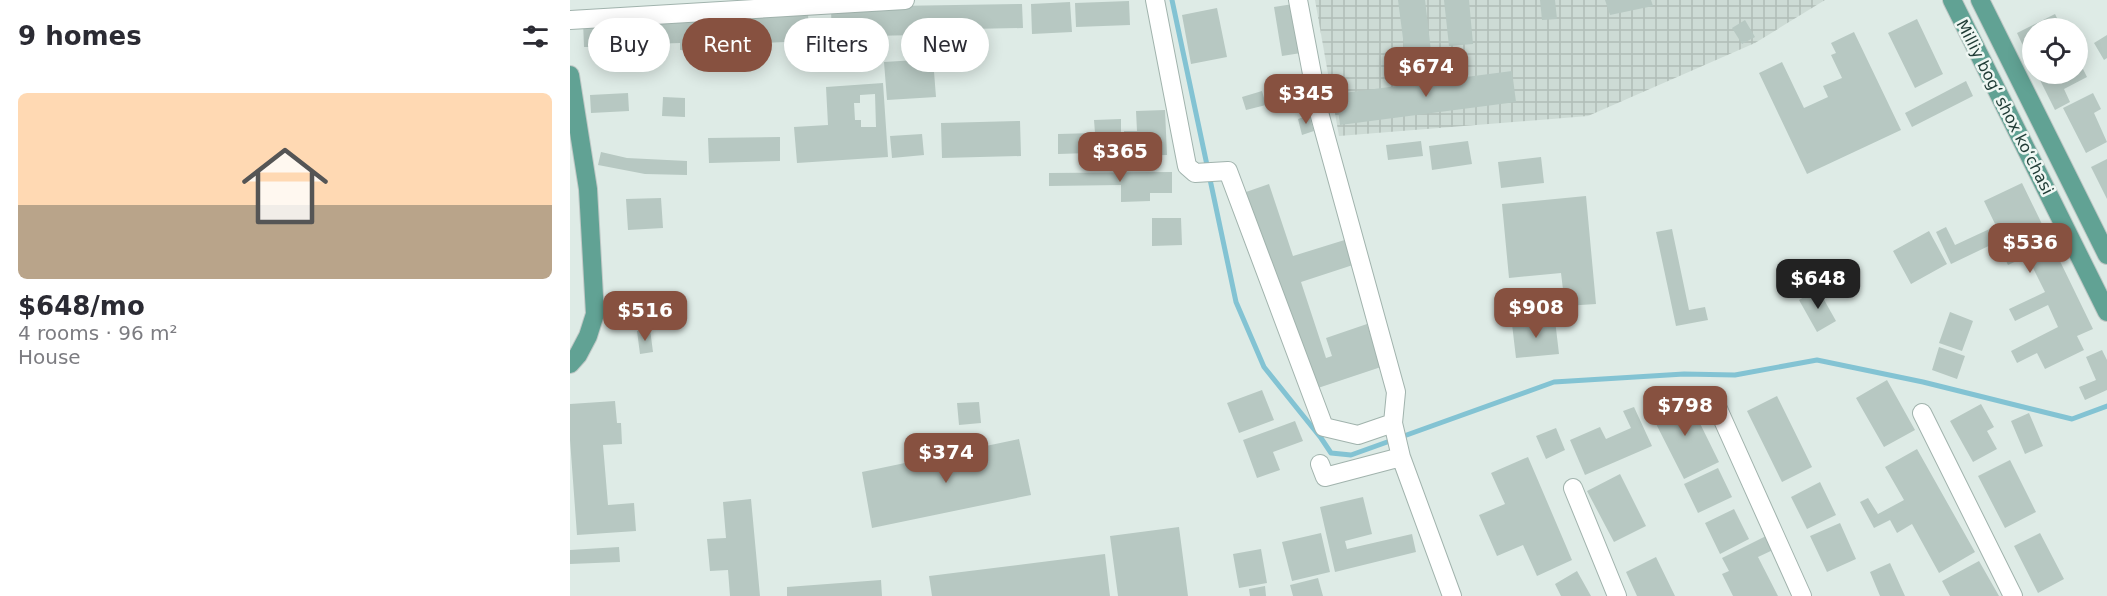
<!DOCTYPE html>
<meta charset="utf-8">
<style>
body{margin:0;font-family:"DejaVu Sans",sans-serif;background:#f7f7f7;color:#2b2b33;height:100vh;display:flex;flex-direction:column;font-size:22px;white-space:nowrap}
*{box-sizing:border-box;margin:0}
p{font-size:20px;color:#7c7c81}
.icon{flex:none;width:33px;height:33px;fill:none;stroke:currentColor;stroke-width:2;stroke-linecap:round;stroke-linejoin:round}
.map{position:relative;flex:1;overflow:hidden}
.details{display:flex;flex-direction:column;background:#fff;width:570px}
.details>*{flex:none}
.guide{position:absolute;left:18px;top:18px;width:570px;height:54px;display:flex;gap:12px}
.controls{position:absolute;left:1452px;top:18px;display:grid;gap:12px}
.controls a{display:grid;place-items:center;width:66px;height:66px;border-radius:50%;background:#fff;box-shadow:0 3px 15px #0003;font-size:30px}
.price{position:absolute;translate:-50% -51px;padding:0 14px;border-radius:12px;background:#875140;color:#fff;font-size:20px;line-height:39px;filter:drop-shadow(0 2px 3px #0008)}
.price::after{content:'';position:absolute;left:50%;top:36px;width:18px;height:14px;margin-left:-9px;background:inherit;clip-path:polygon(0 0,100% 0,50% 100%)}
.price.on{background:#222;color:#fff}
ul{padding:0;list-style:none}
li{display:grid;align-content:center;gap:12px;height:318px;padding:0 18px}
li+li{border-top:2px solid #e1e1e2}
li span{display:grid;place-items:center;height:186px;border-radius:9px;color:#555}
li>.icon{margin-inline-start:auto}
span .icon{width:108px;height:108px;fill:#fffc;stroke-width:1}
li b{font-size:26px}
h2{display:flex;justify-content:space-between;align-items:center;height:72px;padding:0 18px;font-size:26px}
.chip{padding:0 21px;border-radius:27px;background:#fff;box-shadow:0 3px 15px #0003;font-size:21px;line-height:54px}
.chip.on{background:#875140;color:#fff}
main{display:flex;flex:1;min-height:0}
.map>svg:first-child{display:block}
.industrial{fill:url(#industrial-grid)}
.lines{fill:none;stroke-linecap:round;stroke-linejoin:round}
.stream{stroke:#83c3d3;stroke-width:5}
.building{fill:#b7c8c2;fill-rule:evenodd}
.minor-casing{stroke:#a1b3ad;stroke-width:20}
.major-casing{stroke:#c0c8c6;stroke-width:20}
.minor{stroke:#fff;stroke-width:18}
.major{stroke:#61a294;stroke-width:18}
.labels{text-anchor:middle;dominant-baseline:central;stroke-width:5;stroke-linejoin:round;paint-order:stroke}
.street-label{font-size:16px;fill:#1f3b35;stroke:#eff7f3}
</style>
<main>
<section class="details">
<h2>9 homes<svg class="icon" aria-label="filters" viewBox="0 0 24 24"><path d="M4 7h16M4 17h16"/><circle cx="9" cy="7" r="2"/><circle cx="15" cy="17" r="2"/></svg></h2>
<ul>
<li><span style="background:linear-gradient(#ffd9b3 60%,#b9a48a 0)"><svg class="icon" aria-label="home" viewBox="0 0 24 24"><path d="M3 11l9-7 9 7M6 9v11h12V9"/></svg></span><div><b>$648/mo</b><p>4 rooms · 96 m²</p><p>House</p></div></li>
</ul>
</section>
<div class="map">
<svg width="1537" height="596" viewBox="0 0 1537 596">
<defs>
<pattern id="industrial-grid" width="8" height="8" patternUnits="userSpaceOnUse" patternTransform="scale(1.5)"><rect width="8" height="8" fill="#cddbd5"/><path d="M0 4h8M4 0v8" fill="none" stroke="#b0bdb7"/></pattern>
</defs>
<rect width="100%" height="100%" fill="#deebe6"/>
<path class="industrial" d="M745,0h510l-70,43 -167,73 -249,20z"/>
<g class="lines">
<path class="stream" d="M602,0l64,302 28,65 57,71 10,15 20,2 203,-73 130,-8 51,1 82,-15 106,22 149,37 35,-13"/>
</g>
<path class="building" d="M828,0h27l6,51 -26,3z
M874,0h25l4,44 -24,2z
M970,0h15l2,19 -15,1z
M1035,0h46l2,6 -43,9z
M559,1l1,24 -54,2 -1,-24z
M500,2l2,30 -40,2 -1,-30z
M452,4l1,24 -54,1v12l-51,1v-7l-47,1v11l-39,1 -1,-41z
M723,4l8,49 -19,3 -8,-49z
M647,8l10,49 -36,7 -9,-49z
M238,13l1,28 -72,3 -2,-29z
M136,14l2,35 -28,1v-7l-61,2 -1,-22z
M1485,14l7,14h-30v37l-15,-32z
M1347,19l26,55 -28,14 -27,-55z
M35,20l1,27h-22l-1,-26z
M1175,20l10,17 -13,7 -10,-16z
M1284,32l47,98 -94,44 -48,-101 23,-11 22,46 24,-11 -5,-11 19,-8 -11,-23 5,-2 -5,-10z
M1537,35v23l-3,2 -10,-17z
M363,59l3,38 -49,3 -3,-38z
M1508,59l9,18 -23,12 6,13 -15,8 -18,-36h41z
M942,71l4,31 -176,23 -4,-31z
M1396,81l7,15 -61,31 -7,-14z
M313,83l5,74 -91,6 -3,-36 34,-2 -2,-38zM305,94l1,33h-15v-7h-6l-1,-17h6v-8z
M692,91l4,14 -20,5 -4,-13z
M58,93l1,18 -38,2 -1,-18z
M1523,93l8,16 -7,4 13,29 -21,11 -23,-45z
M93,97l22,1v19l-23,-1z
M595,110l2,45 -42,1 -1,-25h13l-1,-20z
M739,115l5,16 -12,4 -4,-16z
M551,119v33l-63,2v-20l37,-1 -1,-13z
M450,121l1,35 -79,2 -1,-35z
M352,134l2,21 -32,3 -2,-22z
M210,137v24l-71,2 -1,-25z
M851,141l2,15 -35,4 -2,-15z
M898,141l4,23 -40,6 -3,-24z
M31,152l26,6 60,3v14l-42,-1 -47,-9z
M971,157l3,26 -43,5 -3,-26z
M1537,159v40l-16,-32z
M602,172v21h-22v8l-29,1v-17l-72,1v-13z
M1452,183l71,146 -16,7 7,14 -39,19 -8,-16 -20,10 -6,-12 47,-24 -10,-22 -33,16 -6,-12 36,-17 -18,-36 -19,9 -11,-23 -46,22 -15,-32 10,-5 9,18 41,-19 -12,-25z
M699,184l24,72 58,-18 8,25 -58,19 25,76 6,-2 -6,-18 41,-14 14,43 -69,23 -66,-198z
M1016,196l10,108 -31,2 -4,-33 -52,5 -7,-74z
M91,198l2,30 -35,2 -2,-31z
M582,218h29l1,27 -30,1z
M1102,229l17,81 16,-3 3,13 -32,6 -20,-94z
M1359,231l18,33 -36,20 -18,-33z
M1248,289l18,32 -19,11 -18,-32z
M1380,312l23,9 -11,30 -23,-8z
M985,320l4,34 -43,4 -4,-34z
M80,329l3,23 -13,2 -3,-23z
M1369,347l26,9 -8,23 -25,-9z
M1532,350l5,10v30l-22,10 -6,-13 17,-7 -10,-23z
M1317,380l28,50 -31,17 -28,-49z
M692,390l12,30 -35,13 -12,-30z
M1116,395l33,67 -35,17 -34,-67z
M1207,396l35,71 -30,15 -35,-71z
M45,401l2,22h4l1,21 -19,1 5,60 26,-2 2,28 -59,4 -7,-95v-36z
M409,402l2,21 -22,2 -2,-22z
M1411,404l13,23 -7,4 10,18 -24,13 -23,-41z
M1064,407l18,39 -67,29 -15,-35 30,-13 6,12 25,-11 -8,-17z
M1459,413l14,33 -18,8 -14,-33z
M725,421l8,20 -30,11 7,18 -23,8 -14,-38z
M986,428l9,22 -19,9 -10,-23z
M449,439l12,56 -159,33 -10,-56z
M1347,449l58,103 -36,21 -27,-49 -15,9 -7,-13 -16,8 -14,-26 8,-4 10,16 26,-14 -19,-33z
M958,457l44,103 -35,16 -14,-31 -26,11 -18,-41 26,-11 -14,-31z
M1440,460l26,52 -31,16 -27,-52z
M1148,468l14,29 -34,16 -14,-29z
M1050,474l26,52 -32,16 -27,-51z
M1250,482l16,33 -29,14 -16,-32z
M793,497l9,37 -27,7 2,8 65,-15 4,18 -81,20 -15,-65z
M181,499l9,97h-30l-2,-26 -18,1 -3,-32 19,-1 -3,-36z
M1164,509l15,30 -29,15 -15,-31z
M1270,523l16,36 -29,13 -17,-36z
M609,527l9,69h-70l-8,-60z
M751,533l9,39 -38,9 -10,-39z
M1470,533l24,46 -26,14 -24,-47z
M1198,535l7,14 -17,8 20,39h-45l-11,-22 7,-3 -7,-13z
M49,547l1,15 -50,2v-14z
M691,549l6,34 -28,5 -6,-34z
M535,554l5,42h-178l-3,-20z
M1086,557l19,39h-38l-11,-24z
M1409,561l20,35h-49l-8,-15z
M1320,563l15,33h-25l-10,-24z
M1007,571l14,25h-30l-6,-12z
M748,578l5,18h-30l-3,-11z
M311,580l1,16h-95v-9z
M695,586l1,10h-16l-1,-7z"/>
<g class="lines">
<defs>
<path id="minor" d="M585,0l32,166 8,7 33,-2 96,256 34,8 35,-12
M728,0l22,116 76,276 -3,31 8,34
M0,20l335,-20
M1144,400l88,196
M1352,413l91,183
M750,464l5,13 76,-20 51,139
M1003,488l44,108"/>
<path id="major" d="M1382,0l155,312
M1410,0l127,255
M0,75l18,114 7,125 -7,22 -10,19 -8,9"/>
</defs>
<use href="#minor" class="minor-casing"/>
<use href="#major" class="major-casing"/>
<use href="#minor" class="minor"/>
<use href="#major" class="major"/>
</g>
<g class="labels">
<g class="street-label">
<text transform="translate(1435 107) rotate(63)">Milliy bog‘ shox ko‘chasi</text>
</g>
</g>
</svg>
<div class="controls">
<a><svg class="icon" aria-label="locate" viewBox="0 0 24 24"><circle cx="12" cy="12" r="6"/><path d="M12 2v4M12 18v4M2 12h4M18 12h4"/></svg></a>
</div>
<b class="price" style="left:856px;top:98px">$674</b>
<b class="price" style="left:736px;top:125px">$345</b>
<b class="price" style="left:550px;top:183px">$365</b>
<b class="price" style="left:1460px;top:274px">$536</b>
<b class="price on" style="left:1248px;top:310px">$648</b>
<b class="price" style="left:966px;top:339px">$908</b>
<b class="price" style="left:75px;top:342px">$516</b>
<b class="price" style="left:1115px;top:437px">$798</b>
<b class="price" style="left:376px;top:484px">$374</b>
<div class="guide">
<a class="chip">Buy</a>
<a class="chip on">Rent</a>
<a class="chip">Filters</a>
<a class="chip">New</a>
</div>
</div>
</main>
